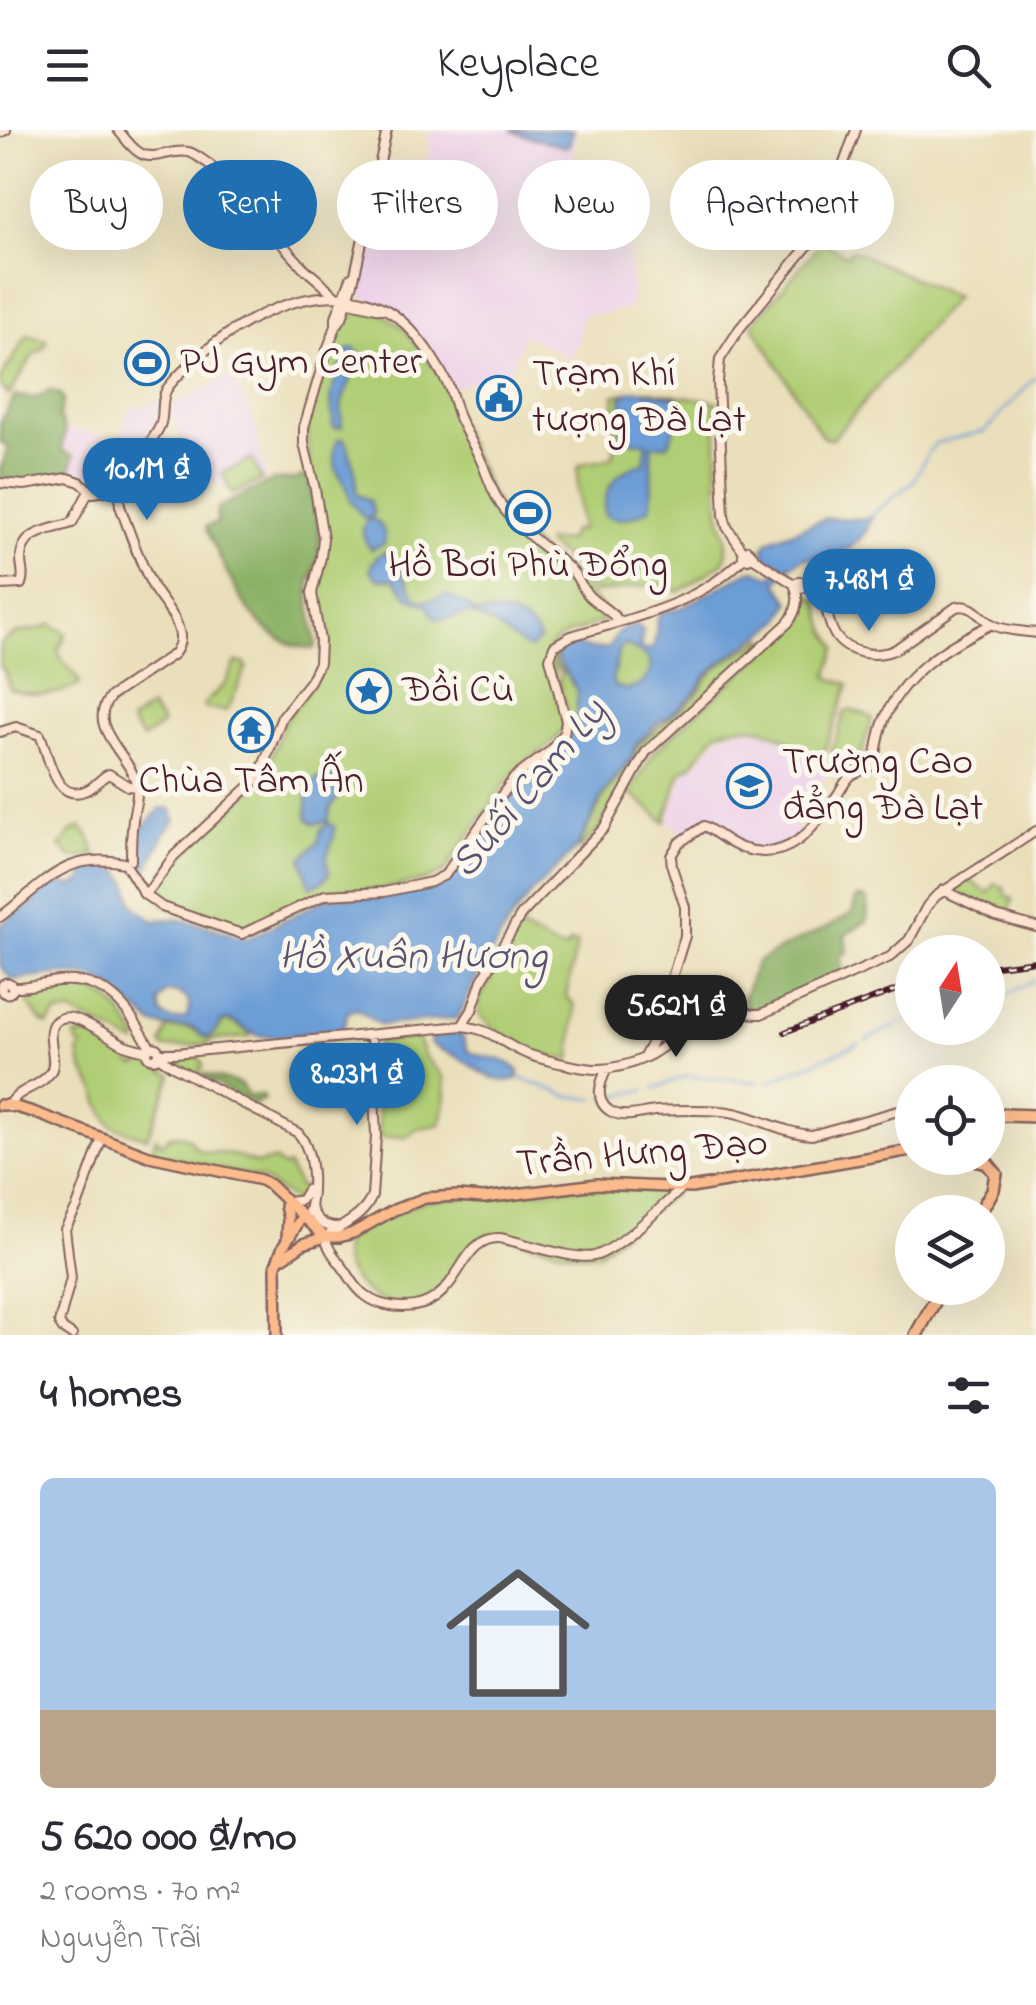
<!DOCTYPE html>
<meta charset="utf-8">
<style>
body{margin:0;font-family:"Indie Flower",sans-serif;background:#f7f7f7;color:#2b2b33;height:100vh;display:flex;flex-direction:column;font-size:38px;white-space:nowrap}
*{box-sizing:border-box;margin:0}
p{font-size:32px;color:#7c7c81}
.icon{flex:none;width:55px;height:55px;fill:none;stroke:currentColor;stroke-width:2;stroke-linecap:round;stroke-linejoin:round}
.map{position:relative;height:1205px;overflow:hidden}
.details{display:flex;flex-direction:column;background:#fff;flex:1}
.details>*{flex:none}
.banner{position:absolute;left:30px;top:30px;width:978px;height:90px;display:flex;gap:20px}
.needle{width:65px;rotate:12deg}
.buttons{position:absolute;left:895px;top:805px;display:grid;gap:20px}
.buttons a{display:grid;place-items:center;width:110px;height:110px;border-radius:50%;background:#fff;box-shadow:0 10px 40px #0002;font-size:50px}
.price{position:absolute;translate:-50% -85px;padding:0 22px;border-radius:35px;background:#1f6fb2;color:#fff;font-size:32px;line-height:65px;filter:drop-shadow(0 2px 5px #0008)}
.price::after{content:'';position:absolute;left:50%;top:60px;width:30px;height:22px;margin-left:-15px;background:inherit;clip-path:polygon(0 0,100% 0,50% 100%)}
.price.current{background:#222;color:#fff}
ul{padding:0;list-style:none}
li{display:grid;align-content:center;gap:20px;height:530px;padding:0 40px}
li span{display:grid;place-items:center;height:310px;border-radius:15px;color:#555}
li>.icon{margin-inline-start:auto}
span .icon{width:180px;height:180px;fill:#fffc;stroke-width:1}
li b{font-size:42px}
h2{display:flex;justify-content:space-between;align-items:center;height:120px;padding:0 40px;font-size:42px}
.tag{padding:0 35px;border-radius:45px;background:#fff;box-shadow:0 10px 40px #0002;font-size:35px;line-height:90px}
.tag.current{background:#1f6fb2;color:#fff}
header{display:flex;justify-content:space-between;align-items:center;height:130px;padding:0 40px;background:#fff;font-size:45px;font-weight:600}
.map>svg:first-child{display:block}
.built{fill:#edd1e9}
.green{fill:#b0ce75;stroke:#7d7650;stroke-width:2.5}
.forest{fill:#8cb166;stroke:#6b6848;stroke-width:2.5}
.water{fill:#6c9dd6;stroke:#5b5e80;stroke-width:2.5;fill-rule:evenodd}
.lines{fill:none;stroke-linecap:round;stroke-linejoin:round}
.stream{stroke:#6c9dd6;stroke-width:2.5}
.secondary-casing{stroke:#82625d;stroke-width:12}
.primary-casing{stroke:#82625d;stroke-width:14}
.highway-casing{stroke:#82625d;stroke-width:16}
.secondary{stroke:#fde4d1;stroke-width:8}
.primary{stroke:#fbbb8c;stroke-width:9}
.highway{stroke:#fbbb8c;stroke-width:11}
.rail-casing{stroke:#4a1f2b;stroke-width:6}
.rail{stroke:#fbf7ec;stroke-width:2.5;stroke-dasharray:8;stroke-linecap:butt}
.labels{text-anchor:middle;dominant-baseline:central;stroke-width:10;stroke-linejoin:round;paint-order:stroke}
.poi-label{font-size:40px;fill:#4a1f2b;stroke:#fbf7ec;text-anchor:start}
.street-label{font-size:40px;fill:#4a1f2b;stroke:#fbf7ec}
.water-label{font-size:42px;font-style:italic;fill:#58516f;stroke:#fbf7ec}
</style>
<header><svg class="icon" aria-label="menu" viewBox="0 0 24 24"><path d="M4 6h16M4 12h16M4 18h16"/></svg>Keyplace<svg class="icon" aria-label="search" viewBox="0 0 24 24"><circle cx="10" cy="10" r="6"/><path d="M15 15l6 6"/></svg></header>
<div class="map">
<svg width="1036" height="1205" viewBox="0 0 1036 1205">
<rect width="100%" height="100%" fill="#fbf7ec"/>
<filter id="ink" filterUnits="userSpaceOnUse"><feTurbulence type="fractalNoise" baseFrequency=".01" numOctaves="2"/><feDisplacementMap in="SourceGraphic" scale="20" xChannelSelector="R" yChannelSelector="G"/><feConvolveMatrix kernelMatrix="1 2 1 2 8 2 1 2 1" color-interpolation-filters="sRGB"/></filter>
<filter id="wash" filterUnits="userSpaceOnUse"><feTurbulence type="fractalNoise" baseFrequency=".0048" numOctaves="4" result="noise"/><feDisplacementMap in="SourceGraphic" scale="40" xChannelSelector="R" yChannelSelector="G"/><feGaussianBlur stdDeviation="2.25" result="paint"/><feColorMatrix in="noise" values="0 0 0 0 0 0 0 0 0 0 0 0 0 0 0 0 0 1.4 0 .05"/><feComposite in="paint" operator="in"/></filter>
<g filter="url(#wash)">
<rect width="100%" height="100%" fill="#eadfba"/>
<path class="built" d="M441,0h135l-3,23 2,5 24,16 9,-8h7l5,5 4,11 6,39 -1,45 4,26 -2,14 -4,4 -16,1 -6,3h-19l-5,3 -2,23 -10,18 -43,-22 -4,2 -13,34 -55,15 -25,-40 -27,-30 -38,-19 -6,-7 -2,-5 28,-125 21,2 21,-4 4,-4 -2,-20z
M232,244l22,47 13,58 -35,17 -6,-10 -8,-5 -15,5 -35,-78z
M160,271l-1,21 -38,57 -17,8 -16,-3 -16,-12 4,-20 -12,-3 3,-21 53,12 8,-30z
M743,599h12l15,5 61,36 -16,23 3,4 -23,28 6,10 -20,12 -21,2 -17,-3 -41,-22 -17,11 -17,-14 15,-47 14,-10 24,-30z"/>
<path class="green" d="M822,112l26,14 3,-6 104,47 -122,141 -6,1 -5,-3 -70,-112z
M360,180l22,3 22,16 27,34 15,24 8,27 36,79 12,19 36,37 33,26 36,38 1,6 -49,19 -9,9 14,80c-16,27 -35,27 -52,48 -25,31 -45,66 -69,98l-17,7 -48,10 -50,1 -85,40 -76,-25c-16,-14 -5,-28 5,-42l83,-77 14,-24 16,-42 29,-40 7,-14 3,-14 -8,-60 -9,-169 34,-100 7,-8z
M28,204l19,7 -4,8 -10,6 -24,40 -9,-8v-8z
M644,260l72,11 3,107c2,20 13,33 5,54l-45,30c-22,-18 -57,2 -84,0l-9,-7 -14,-21 -25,-19v-3l22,-2 3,-9 9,-1 -4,-44 1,-19c9,-8 23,-2 36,-12v-60z
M252,329l10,21 -30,14 -10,-21z
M807,465l11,5 8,30 11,17 -9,27 1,4 20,6 -24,65 -8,7 -5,-2c-30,-18 -61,-39 -96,-21l-24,32 -10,6 -3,5 -14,46 -35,-29 24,-40 50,-47 83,-73 9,-10 8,-25z
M50,494l16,9c-1,6 -5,10 -7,15 -3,13 18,23 21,36 -21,13 -47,13 -70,5l-6,-19 -4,-2v-25l18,-10 26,-5z
M764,508l3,2 -127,119 -44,73 -16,17 1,-8 24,-47 28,-35 5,-14 59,-50 9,-16 14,-14z
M563,512l-7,15 7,14 15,21 -2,23 2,8 -8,12c2,-22 -15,-43 -9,-62 -11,-12 -9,-20 2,-31z
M627,515c6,4 18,9 22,14 10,15 -19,42 -37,24l7,-35z
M236,532l10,2 1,3 -19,42 -3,2 -21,-3 -1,-3 22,-21z
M150,577l13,17 -20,15 -13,-17z
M851,580l14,4 7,5 -13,43 -4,2 -17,-4 -7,-8 14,-40z
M81,697l9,11 5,17 -23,3 -12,-12 12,-15z
M966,748l22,15 8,-10 9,6 2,7 6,3 -5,19 -57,-27z
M519,798l41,21 7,-1 4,-5 6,1 -11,52 8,8 1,6 -4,50c-42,-6 -62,-14 -92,-46v-14z
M58,854c45,3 60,17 80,57l-2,3 -65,-32 -14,2 -10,11c-12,-8 -17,-19 -23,-32l2,-3z
M228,891l7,2 15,11 -1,3 -37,3 -3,4 -44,4 -3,-3 5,-16c6,0 13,-1 19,-1 23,3 15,25 37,-6z
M93,903l33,18 4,12 5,3 10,-4 27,13 -25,63 -35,-12 -4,-6 -9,-17 -3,-13 -14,-22 -3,-15 3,-7 -5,-3 -2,-6z
M417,907l8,20 19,20 2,18 -5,29 -24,5 -10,8h-28l-3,-89 3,-6z
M194,925c6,3 9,5 9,12l-7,8 -22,-13 -2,-3z
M180,1005l7,2 11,13 11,3 6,-1 21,4 21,8 17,-4 9,7 5,-1 11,21h5c1,9 -4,10 -11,13l-32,-21 -110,-27 5,-15 5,7 9,-8z
M581,1057l94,3v2l-78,62c-26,1 -51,-8 -76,-14 -9,-2 -21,-6 -30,-5 -35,4 -38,83 -103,68 -15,-4 -27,-13 -37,-27 -8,-12 -10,-22 -5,-36l60,-32 21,-8z"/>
<path class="forest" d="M49,261l11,3 3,4 -4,19 6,14 -3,17 3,4 9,3 -3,15c-20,12 -48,12 -71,9v-10l9,-20 -9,-8v-18l15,-27 21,2z
M308,344l11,56 -1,27 -8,24 -1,14 7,51 -3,3c-63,-6 -82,-72 -107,-120l1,-3 10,-3v-14l4,-3 53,-26 22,-1z
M856,768h7l5,3 -1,20 -22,14 2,18 -7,3 3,18 -75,32 -12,4h-9l-4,-11 13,-36 26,-15 44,-20 26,-15z
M204,944l36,10 9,12 13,-1 2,5 -7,2 -3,3 -53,-29z"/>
<path class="water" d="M511,0h62l-4,15 -5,2c-18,-8 -36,-8 -53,-17z
M353,218l6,5 -3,16 -4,4c-1,13 -8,19 -10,30 -2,8 0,17 0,24l-6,1 -3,-2c0,-9 -2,-18 -2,-26 1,-18 11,-33 16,-49z
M639,260l38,7c3,15 -3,34 -9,48h-16c-3,22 2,42 -2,64 -14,6 -30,15 -45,6 -3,-28 14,-46 39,-52l3,-20 -21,-3 -5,-5 1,-37 6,-6z
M338,309h6l3,4 9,32v16l2,4 11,5 5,13 -3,5c10,4 16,15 13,26l-13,5c-9,-11 -12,-22 -1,-31l-7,-1 -13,-17 -3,-12 -11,-18 -2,-19z
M872,386l-7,18 -16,15 -22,9h-23l-14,8 -13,16 13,20 -8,16 -12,11 -49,33 -15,14 -10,16 -28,25 -9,5 -22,21 -6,15 -27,35 -27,55 -44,43 -21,27 -34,56 -20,44 -76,7c-11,-3 -16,-13 -27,-16l-7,3 -5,16 -4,2c-24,2 -58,10 -81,5 -15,-3 -21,-17 -36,-14l-10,15 -7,1 -13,-10h-26l-13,-3 -42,-37 -19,-10 -29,-3 -50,6 -13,-14v-40l17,-15 17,-8 6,-10 15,-11c15,1 16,10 30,-4l-2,-7 3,-4h20l14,4 7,10 7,25 20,15c32,-7 62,10 93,18l82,-42h52l55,-12 13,-5 27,-33 11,-21 32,-47 39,-30 20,-25 -2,-9 2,-23 -21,-33c4,-24 18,-13 34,-10 6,0 12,0 18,-1l9,-16 19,-7 6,5 -3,16 5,4h6c9,-11 2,-25 9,-37l21,-5 69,-37 5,-1 17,7 6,-11 -11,-7 -4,-10 5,-8 59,-23 36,1zM627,515c5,4 18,9 22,15 9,14 -19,42 -37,23l7,-35zM166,862c17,-1 29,8 21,25 -9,5 -19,4 -26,-4l-2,-11z
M385,422l9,7 23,40 10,2 19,-6 21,10 10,9c25,-6 50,3 63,25l-10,10c-14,-6 -24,-15 -37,-24 -8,-5 -14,-5 -22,-12l-32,7 -6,-4 -6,-11c-20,-6 -20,-10 -33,-26h-17l-7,-9c2,-9 6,-15 15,-18z
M333,647l8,5 -2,14 -8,11 -3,14 -14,3 -7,-6v-26l10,-14z
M161,678l10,1 4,11 -10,13 -19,39 -9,-9 1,-33 10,-7z
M329,693l5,3c2,16 -8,24 -7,34 0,5 2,9 2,14l-6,7 -13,6 -8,-29 16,-16 3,-13z
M461,903l7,18c19,10 33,3 51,20l-1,7c-21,10 -41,-10 -59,-20 -10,-6 -21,-8 -29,-15l1,-6z"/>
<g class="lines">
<path class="stream" d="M867,388l46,-36 16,-31 7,-8 49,-12 51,-54
M988,871l10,-1 36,-20
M866,910l46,-22
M520,948l49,18 26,3
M768,952l92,-39
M655,958l32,-12 71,6
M605,968l40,-8"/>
</g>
</g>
<g filter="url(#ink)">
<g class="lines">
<defs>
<path id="secondary" d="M118,0c7,8 13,18 22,23 15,9 32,-5 48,-1 7,1 14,8 21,12l94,103 33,29
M0,3l6,-3
M346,171l35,8
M336,196v-9l15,-39
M0,353l24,2 44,-7 12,4 13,11 12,-2 17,-9
M748,420l5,5 -5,4 -5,-4z
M744,422l-17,-25 -3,-12 -6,-133 2,-23 20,-31 79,-96 37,-102
M752,427l42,27
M0,455l21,-1c4,-10 0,-14 0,-25 0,-29 32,-29 51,-36l17,-32
M804,455c38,4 6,57 60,68 12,2 22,1 32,-4l60,-42c18,-4 23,11 37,18 12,6 30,6 43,8
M0,602l16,-5 24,8c9,19 14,72 49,54 8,-4 12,-12 20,-15l19,12 9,1
M131,730c0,-14 0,-27 2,-40 1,-11 5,-21 4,-32 -4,-33 -54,-60 -26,-92l63,-42c5,-7 8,-14 5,-23 -3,-15 -17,-29 -25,-42 -14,-26 -24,-55 -34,-83 -4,-31 28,-54 40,-80 5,-12 0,-26 7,-37 8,-12 21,-23 32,-33 50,-43 131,-84 194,-42 21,15 40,43 52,65 7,12 9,24 13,36 7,17 17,31 24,48 6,14 10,29 19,42 18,25 43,41 67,62 10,8 13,21 22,30 10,9 21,14 29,24
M128,738l16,26 18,13 80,27 83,-39 59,-3 47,-10 14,-7 69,-97 36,-27 14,-17 2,-13 -16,-63 4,-12 17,-10c61,-18 127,-31 173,-78
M943,760l53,26 40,11
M144,764l7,-6 23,-32 80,-74 6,-8 22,-57 28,-36 9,-18 1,-22 -8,-48 9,-36 2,-19 -8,-49 -11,-45v-17l23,-77 9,-24 6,-8 11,-35 34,-153
M0,787c44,-32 63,-66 124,-54
M1.5 858a5.5 5.5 0 1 1 11 0a5.5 5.5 0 1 1-11 0Z
M12,857c16,1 31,-5 47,-6 49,-4 70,28 91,66
M462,896c30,3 37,16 63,27 13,6 61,17 75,16 26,-1 58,-13 75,-34 7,-10 13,-23 26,-28 22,-8 39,9 60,7l129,-57 19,-17 18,-34 9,-10 100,-65
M371,905l5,101 -4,60c-8,21 -30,29 -47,41 3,15 16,26 24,39 10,17 22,27 42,30 73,11 62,-70 109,-68 21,4 76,23 94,18 22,-5 70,-51 88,-68
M147 923a6 6 0 1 1 12 0a6 6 0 1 1-12 0Z
M159,923h16l287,-27 10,-16 10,-30 39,-65 83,-87 42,-76 142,-129c9,-12 12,-26 6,-39l6,-3 4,6 -6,3
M645,925l7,-13 33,-106v-29l-13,-40 -1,-11 8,-13 25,-17c14,7 25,19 41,23 46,14 70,-23 93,-55 4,-6 8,-15 14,-19 7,-5 14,-4 21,-10 4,-12 5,-26 9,-39 17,-51 64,-80 110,-102
M158,926l13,9 127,68c17,20 17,60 9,85
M607,939c-7,13 -13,32 3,42 14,9 31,1 46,0 21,-1 43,-2 64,0 32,2 60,22 92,24l100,-28
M9,977c7,-19 30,-18 41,-34 11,-15 -12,-48 12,-55 15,-5 48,20 63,27 7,3 14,4 22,6
M289,1072l12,-2 6,-10
M311,1077c4,13 13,20 26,20
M72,1205l-9,-6 -4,-6 12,-45 -6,-49 12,-22 25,-69"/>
<path id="primary" d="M0,975h9l24,7 116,44 112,24 9,5 55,52
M285,1076l3,12 -1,20
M279,1126l5,1 19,-13 22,-7h14l14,-4 41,-23 31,-12 32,-2 27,2 113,-14 94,4 221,-38
M277,1205l-1,-70 7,-18 20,-32"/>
<path id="highway" d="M988,988l17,-3 31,1
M968,1028l19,5 9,11 -3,16 -13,22
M916,1205l26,-47"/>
</defs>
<use href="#secondary" class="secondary-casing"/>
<use href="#primary" class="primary-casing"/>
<use href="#highway" class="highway-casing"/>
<use href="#secondary" class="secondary"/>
<use href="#primary" class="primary"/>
<use href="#highway" class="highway"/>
<defs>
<path id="rail" d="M988,837l48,-6
M785,902l127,-48"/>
</defs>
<use href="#rail" class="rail-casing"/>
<use href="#rail" class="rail"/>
</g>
</g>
<defs>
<symbol id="stadium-ring" viewBox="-11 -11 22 22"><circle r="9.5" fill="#fbf7ec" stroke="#1f6fb2" stroke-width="1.5"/><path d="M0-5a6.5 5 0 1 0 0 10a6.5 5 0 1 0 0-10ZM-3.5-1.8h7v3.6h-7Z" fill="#1f6fb2"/></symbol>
<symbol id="civic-ring" viewBox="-11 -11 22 22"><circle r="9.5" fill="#fbf7ec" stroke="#1f6fb2" stroke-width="1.5"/><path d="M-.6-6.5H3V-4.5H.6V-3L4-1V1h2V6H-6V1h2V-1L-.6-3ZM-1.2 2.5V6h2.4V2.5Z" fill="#1f6fb2"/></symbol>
<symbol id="sight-ring" viewBox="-11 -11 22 22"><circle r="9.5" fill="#fbf7ec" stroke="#1f6fb2" stroke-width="1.5"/><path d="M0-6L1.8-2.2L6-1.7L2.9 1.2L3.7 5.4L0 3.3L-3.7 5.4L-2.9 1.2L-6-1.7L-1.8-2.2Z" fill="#1f6fb2"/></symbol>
<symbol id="temple-ring" viewBox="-11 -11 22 22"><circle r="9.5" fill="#fbf7ec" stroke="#1f6fb2" stroke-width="1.5"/><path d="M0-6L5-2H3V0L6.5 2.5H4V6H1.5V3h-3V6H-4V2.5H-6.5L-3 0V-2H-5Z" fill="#1f6fb2"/></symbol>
<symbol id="university-ring" viewBox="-11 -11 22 22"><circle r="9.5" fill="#fbf7ec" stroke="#1f6fb2" stroke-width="1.5"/><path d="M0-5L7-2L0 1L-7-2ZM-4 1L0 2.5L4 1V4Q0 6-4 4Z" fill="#1f6fb2"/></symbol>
</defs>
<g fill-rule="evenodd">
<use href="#stadium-ring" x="122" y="208" width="50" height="50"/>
<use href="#civic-ring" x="474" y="243" width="50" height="50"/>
<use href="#stadium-ring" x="503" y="358" width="50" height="50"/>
<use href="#sight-ring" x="344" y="536" width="50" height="50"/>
<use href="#temple-ring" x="226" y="575" width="50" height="50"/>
<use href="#university-ring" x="724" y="631" width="50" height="50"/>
</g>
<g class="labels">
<g class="poi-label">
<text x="180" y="233">PJ Gym Center</text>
<text x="532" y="245">Trạm Khí<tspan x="532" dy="46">tượng Đà Lạt</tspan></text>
<text x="528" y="436" text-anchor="middle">Hồ Bơi Phù Đổng</text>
<text x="402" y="561">Đồi Cù</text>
<text x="782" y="633">Trường Cao<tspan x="782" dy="46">đẳng Đà Lạt</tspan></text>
<text x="251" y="652" text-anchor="middle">Chùa Tâm Ấn</text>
</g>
<g class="street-label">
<text transform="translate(642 1025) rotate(-5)">Trần Hưng Đạo</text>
</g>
<g class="water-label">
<text transform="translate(530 659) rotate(-50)">Suối Cam Ly</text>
<text x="413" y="827">Hồ Xuân Hương</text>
</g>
</g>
</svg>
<div class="buttons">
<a><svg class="needle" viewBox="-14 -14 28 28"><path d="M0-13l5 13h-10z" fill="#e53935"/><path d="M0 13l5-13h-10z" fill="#7c7c81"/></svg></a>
<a><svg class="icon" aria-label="locate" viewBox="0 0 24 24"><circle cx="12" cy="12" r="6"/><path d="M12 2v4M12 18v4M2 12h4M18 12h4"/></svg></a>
<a><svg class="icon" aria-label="layers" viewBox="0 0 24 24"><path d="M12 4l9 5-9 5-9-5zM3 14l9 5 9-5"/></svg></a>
</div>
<b class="price" style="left:147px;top:393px">10.1M ₫</b>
<b class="price" style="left:869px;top:504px">7.48M ₫</b>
<b class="price current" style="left:676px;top:930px">5.62M ₫</b>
<b class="price" style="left:357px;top:998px">8.23M ₫</b>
<div class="banner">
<a class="tag">Buy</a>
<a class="tag current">Rent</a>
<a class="tag">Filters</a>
<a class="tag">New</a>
<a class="tag">Apartment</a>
</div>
</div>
<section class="details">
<h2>4 homes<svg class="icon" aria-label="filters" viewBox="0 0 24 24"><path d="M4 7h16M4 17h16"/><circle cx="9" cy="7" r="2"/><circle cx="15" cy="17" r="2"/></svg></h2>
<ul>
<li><span style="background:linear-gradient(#a9c7e8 75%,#b9a48a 0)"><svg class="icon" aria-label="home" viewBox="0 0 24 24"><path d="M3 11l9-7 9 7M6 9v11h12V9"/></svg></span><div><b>5 620 000 ₫/mo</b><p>2 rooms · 70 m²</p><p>Nguyễn Trãi</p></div></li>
</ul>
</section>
